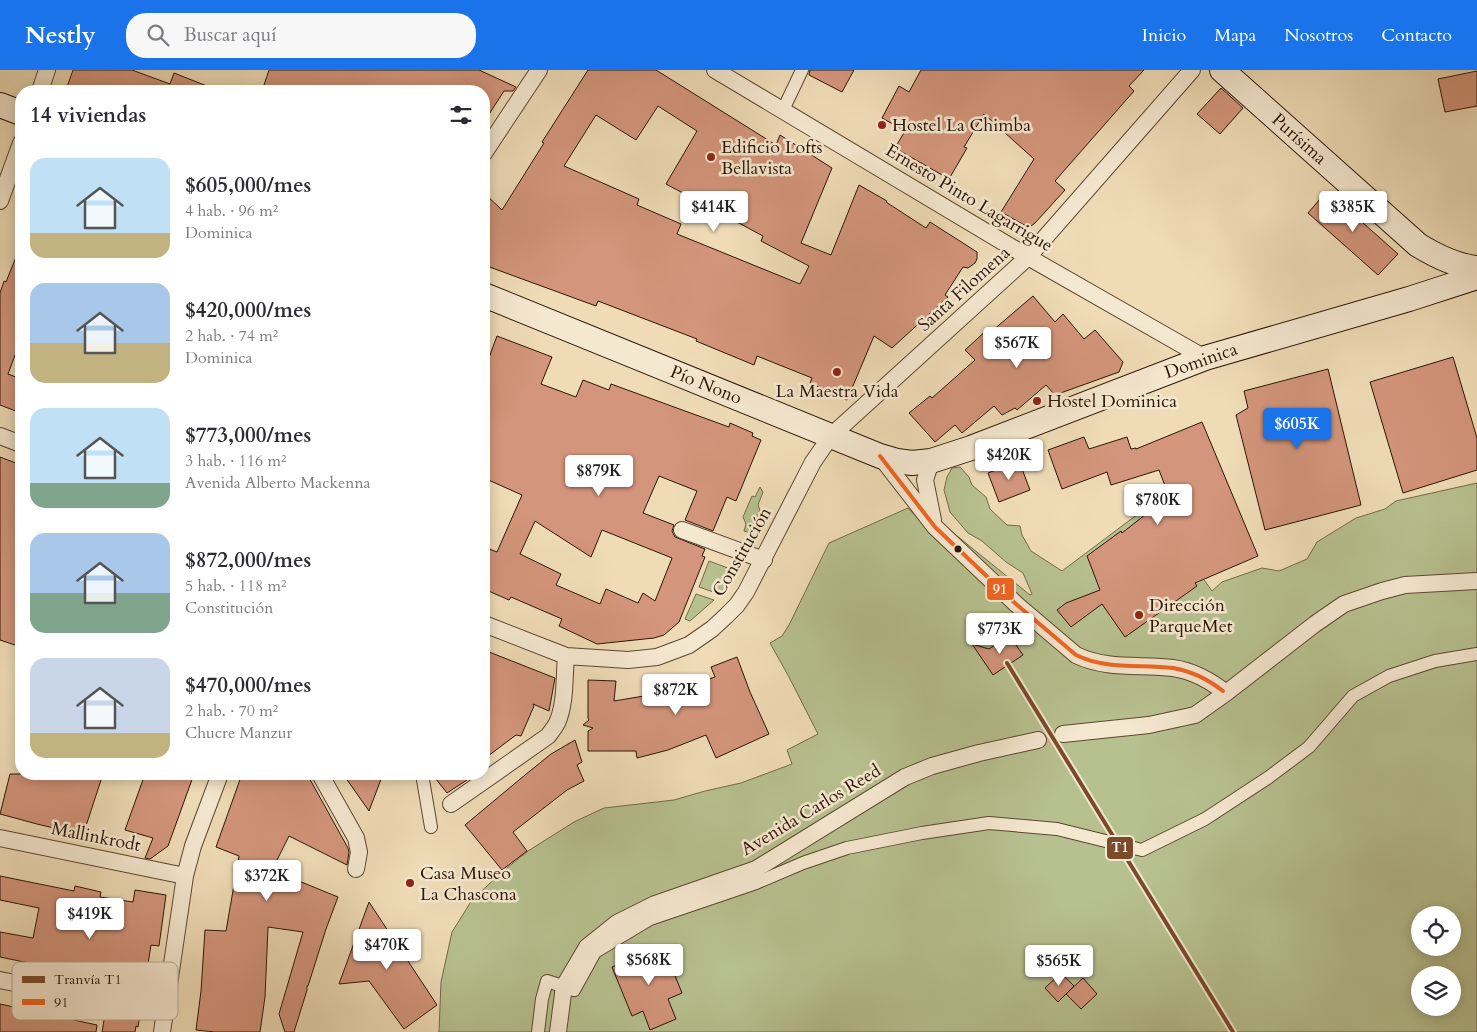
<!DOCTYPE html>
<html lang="es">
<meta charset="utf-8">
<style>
body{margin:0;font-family:Cardo,serif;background:#f7f7f7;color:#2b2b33;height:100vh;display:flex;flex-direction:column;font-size:19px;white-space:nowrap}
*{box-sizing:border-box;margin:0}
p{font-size:16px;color:#7c7c81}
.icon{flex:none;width:28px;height:28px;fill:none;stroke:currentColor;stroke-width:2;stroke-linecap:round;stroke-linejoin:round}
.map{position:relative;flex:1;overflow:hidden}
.drawer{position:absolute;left:15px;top:15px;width:475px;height:695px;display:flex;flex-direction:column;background:#fff;border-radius:20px;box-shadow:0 2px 12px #0003}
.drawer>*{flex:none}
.fabs{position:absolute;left:1411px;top:836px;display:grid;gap:10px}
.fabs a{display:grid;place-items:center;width:50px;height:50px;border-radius:50%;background:#fff;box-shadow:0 2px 12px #0003;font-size:25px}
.price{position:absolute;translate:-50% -42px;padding:0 11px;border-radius:5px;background:#fff;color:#222;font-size:16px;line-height:32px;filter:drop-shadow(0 1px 2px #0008)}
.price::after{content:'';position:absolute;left:50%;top:30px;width:15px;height:11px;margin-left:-8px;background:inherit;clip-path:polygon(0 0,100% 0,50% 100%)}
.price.on{background:#1a73e8;color:#fff}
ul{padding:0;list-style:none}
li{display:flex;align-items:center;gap:15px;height:125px;padding:0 15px}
li span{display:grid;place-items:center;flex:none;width:140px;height:100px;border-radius:15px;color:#555}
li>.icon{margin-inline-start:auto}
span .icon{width:60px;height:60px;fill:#fffc;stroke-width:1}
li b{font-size:21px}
h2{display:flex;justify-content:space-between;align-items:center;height:60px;padding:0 15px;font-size:21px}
header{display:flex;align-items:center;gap:30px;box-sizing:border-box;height:70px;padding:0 25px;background:#1a73e8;color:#fff}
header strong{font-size:24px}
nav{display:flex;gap:28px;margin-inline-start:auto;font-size:18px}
.search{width:350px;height:45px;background:#f7f7f7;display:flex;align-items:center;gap:12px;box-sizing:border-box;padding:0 18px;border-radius:20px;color:#7c7c81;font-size:19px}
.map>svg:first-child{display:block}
.green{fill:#b7c08f;stroke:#726a4a;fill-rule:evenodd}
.building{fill:#d3957b;stroke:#2c1504;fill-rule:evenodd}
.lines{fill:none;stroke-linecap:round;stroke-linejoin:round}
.minor-tunnel{stroke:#c8b493;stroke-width:16;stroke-dasharray:16 8;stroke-linecap:butt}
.pedestrian-casing{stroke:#5d4731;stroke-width:14}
.minor-casing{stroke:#5d4731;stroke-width:18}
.secondary-casing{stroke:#2c1504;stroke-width:26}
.pedestrian{stroke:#f5e8d0;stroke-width:12}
.minor{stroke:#f5e8d0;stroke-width:16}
.secondary{stroke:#f5e8d0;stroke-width:24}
.bus-1-casing{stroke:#f5e8d0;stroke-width:8}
.bus-1{stroke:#f26522;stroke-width:4}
.tram-1-casing{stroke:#f5e8d0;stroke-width:8}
.tram-1{stroke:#7a4b2a;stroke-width:4}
.poi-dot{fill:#8f2418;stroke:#f5e8d0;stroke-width:2}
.bus-dot{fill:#2c1504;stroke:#f5e8d0;stroke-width:2}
.labels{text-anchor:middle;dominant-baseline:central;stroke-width:5;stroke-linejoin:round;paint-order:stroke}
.poi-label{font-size:18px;fill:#2c1504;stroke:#f5e8d0;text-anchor:start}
.street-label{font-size:18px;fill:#2c1504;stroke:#f5e8d0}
.key{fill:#f5e8d0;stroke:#b9a993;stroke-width:1}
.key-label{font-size:14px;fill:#2c1504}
.line-badge{stroke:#f5e8d0;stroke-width:2}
.badge-label{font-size:14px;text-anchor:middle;font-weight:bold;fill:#fff}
</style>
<header>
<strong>Nestly</strong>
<div class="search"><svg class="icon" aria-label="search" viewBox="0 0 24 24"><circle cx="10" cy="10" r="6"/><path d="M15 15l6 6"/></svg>Buscar aquí</div>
<nav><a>Inicio</a><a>Mapa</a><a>Nosotros</a><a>Contacto</a></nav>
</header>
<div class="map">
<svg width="1477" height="962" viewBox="0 0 1477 962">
<rect width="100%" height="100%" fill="#efdcb7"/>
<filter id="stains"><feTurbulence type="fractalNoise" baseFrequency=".004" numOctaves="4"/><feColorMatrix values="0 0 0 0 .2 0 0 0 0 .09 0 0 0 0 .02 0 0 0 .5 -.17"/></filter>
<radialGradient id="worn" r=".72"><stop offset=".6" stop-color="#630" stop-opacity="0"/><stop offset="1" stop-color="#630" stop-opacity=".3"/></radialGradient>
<path class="green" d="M960,397l9,10 3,8 14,12 4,12 17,16 13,1 2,9 9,16 31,20 88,-66 62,86 10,-9 40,-14 17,3 28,-12 10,-17 39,-24 29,-9 11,-8 81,-18v549h-1038l2,-50 11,-50 20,-32 30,-28 26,-21 46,-29 30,-14 70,-8 31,-9 36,-8 51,-19 -5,-14 31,-16 -29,-57 -19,-34 12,-7 7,-11 40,-82 79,-35 23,24 10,-9 89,72 2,-1 -9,-21 -17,-11 -24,-21 -14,-8 -18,-21 -6,-22 3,-13 5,-9zM1420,845h32v33h-32zM1420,905h32v33h-32z
M760,417l3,5 -5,13 2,5 -9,23 -7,-2 2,-7 -3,-7 9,-21 3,1z
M709,491l27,10 -9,16 -8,7 -20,-7z
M696,524l18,6 -24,21 -5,-2z"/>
<path class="building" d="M73,0h59l38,14 4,-11 43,17 -1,1h-138l-11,-4z
M269,0h210l37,17 -3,4h-9l-20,31v-31h-222z
M588,0h68l120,75 4,-10 52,33 -31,75 30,12 28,-70 28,16 -1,1 40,26 4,-6 47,30v7l-2,4 -7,5 -5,-1 -18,28 3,2 -56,51 -18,-12 -27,64 -37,-17 2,-5 -55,-22 -3,9 -58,-24 1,-2 -99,-38 -2,5 -112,-41v-72l18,17 42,-67 -2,-1zM658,36l39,25 -31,53 97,52 -2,5 48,25 -9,18 -123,-50 4,-10 -44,-19 2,-6 -75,-33 32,-51 40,25z
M810,0h44l-12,22 -33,-17z
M921,0h223l-15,16 5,5 -79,90 10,9 -30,33 -4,3h-5l-25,-14 33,-53 -50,-45 -20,33 3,1 -18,31 -54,-31 10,-17 -23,-13 17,-32 10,6z
M1477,1v35l-32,6 -7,-33z
M1221,18l22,20 -23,26 -23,-20z
M1327,121l71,63 -20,21 -70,-62z
M20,177l1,1v91l-13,35 13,5v34l-21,-8v-112l4,-12 2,1z
M1033,226l22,26 8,-8 21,25 11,-9 28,32 -4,10 -64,23 -9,-10 -29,25 -2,-2 -13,7 -8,-9 -32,27 -7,-8 -20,17 -26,-29 21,-17 2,2 43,-38 -10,-10 24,-22 3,3z
M497,266l55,21 -11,27 35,13 7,-17 26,10 2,-6 118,43 1,-4 23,10 -1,3 9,4 -25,61 -9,-4 -14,34 -28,-11 12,-29 -38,-15 -16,37 31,12 -2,6 3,6 30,12 -3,7 3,1 -26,65 -15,13 -10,3 -57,6 -38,-18 3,-7 -51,-22 -2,3 -25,-11v-42l13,5 25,-57 -38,-17v-107zM535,451l56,36 11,-27 70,28 -17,43 -12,-8 -5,10 -32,-14 -6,15 -44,-19 5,-11 -41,-20z
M1453,287l24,81v32l-74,23 -33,-111z
M1328,299l33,136 -96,25 -29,-115 12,-7 -4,-17z
M1202,352l56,134 -63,27 2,3 -72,51 -23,-33 -31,23 -14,-17 9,-7 34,-13 -13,-34 34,-25 1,2 47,-37 -10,-26 -48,15 -4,-13 -45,17 -14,-39 36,-13 5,12 38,-12 4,12 5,-1v1z
M0,387l21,8v182l-21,-7z
M1019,391l11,29 -31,12 -11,-29z
M1009,565l14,20 -30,20 -21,-31 17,5z
M484,580l71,28 -6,33 -16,-7 1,2 -13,30 -5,-1 -32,24z
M737,587l13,35 19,42 -53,24 -10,-23 -38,15 -31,8 -1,-7h-48v-20l5,-3 -10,-3 6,-5 -1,-2v-38l28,1 -2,20 60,-10 41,-14 -4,-10z
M575,670l7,22 -5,3 7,16 -17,9 -54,42 14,19 -25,19 -37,-45 60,-50 26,-21z
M10,704h93l-20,61 -46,-11 -37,-10z
M145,704h49l-26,72 -18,13 -5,-1 8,-20 -28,-8z
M242,704h65l41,74 1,4 -2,13 -58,-29 -17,34 66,27 -12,32 -18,57h-1v4l-13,42h-9l-6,-18 24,-82 -35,-5 -3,70 -5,35h-45l-19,-2 5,-39 4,-61 21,1 13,-75 -23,-9z
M343,704h40l-14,37z
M432,704h44l-29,19z
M0,806l74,15 1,-5 26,6 -1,5 33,5 2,-12 31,5 -7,51 -8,-1 -13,82 -2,-1 -1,6h-33l9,-52 -111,-23v-25l33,6 6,-30 -39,-8z
M369,832l68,103 -33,24 -35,-48 -30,3z
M663,876l19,47 -14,6 8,20 -26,11 -7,-19 -11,5 -20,-49z
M1061,903l13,13 -16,16 -13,-14z
M1083,908l14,16 -16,15 -15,-15z
M0,934l97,21 -1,7h-96z"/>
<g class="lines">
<path class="minor-tunnel" d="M1038,670l25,-6"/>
<defs>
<path id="pedestrian" d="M783,40l19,-40
M422,704l9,53
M538,962l4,-33 5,-18 27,9 21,-38 55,-33 106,-36 47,-20 44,-15 75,-15 67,-10 68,6 85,21 63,-31 64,-42 40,-30 44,-51 36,-20 46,-15 42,-7"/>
<path id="minor" d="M715,0l313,187 177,101
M40,21l7,-21
M484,83l55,-83
M0,131l21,-58
M0,366l21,8
M880,386l55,71 81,77 60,51c30,15 66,9 97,13 20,3 38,13 53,25
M931,391l-6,19 8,40
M682,460l82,30
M484,554l82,32 62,4 29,-3 32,-12 23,-16 14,-13 11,-11 9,-13 67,-130 18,-26 197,-179 164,-187
M1063,664l86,-9 46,-10 31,-22 89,-69 29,-20 38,-13 23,-6 72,-4
M320,704l36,64 3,14 -3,17
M451,734l97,-68c3,-4 7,-9 9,-13 9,-20 7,-46 9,-67
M0,768l185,38
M0,910l71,14
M162,962l23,-156 8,-30 27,-72
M558,962l6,-46 23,-39 30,-24 38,-19 101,-35 149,-92 27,-11 47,-13 59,-13"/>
<path id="secondary" d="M1222,0l196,175c18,11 38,21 59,23
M0,35l21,8
M484,225l396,161 17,5 15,2 19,-2 40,-13 234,-90 204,-59 68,-22"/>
</defs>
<use href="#pedestrian" class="pedestrian-casing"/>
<use href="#minor" class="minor-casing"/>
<use href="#secondary" class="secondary-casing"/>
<use href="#pedestrian" class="pedestrian"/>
<use href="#minor" class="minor"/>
<use href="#secondary" class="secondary"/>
<defs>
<path id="bus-1" d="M880,386l55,71 81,77 60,51c30,15 65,9 97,13 18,3 36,12 50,23"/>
</defs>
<use href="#bus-1" class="bus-1-casing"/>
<use href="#bus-1" class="bus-1"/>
<defs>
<path id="tram-1" d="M1007,593l226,369"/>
</defs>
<use href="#tram-1" class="tram-1-casing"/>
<use href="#tram-1" class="tram-1"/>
</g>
<g class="poi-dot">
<circle cx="882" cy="55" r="5"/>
<circle cx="711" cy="87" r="5"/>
<circle cx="837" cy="302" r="5"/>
<circle cx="1037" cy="331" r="5"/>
<circle cx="1139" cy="545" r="5"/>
<circle cx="410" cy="813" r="5"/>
</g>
<circle class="bus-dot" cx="958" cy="479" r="4.5"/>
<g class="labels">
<g class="poi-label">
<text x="892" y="55">Hostel La Chimba</text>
<text x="721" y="77">Edificio Lofts<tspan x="721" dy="21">Bellavista</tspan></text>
<text x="837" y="321" text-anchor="middle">La Maestra Vida</text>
<text x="1047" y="331">Hostel Dominica</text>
<text x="1149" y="535">Dirección<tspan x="1149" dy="21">ParqueMet</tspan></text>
<text x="420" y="803">Casa Museo<tspan x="420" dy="21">La Chascona</tspan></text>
</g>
<g class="street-label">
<text transform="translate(1299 69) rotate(42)">Purísima</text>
<text transform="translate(969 128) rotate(31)">Ernesto Pinto Lagarrigue</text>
<text transform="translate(964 219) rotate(-42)">Santa Filomena</text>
<text transform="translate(1201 291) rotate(-19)">Dominica</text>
<text transform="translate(706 315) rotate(22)">Pío Nono</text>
<text transform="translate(742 482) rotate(-60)">Constitución</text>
<text transform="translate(811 740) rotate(-31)">Avenida Carlos Reed</text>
<text transform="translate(96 767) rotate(11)">Mallinkrodt</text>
</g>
</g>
<rect x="12" y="892" width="166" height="58" rx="8" class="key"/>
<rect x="22" y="906" width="23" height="7" fill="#7a4b2a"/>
<rect x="22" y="929" width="23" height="6" fill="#f26522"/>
<g class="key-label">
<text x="54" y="914">Tranvía T1</text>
<text x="54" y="937">91</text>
</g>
<g class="line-badge">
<rect x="986" y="507" width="29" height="24" rx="5" fill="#f26522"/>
<rect x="1106" y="766" width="28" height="24" rx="5" fill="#7a4b2a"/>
</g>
<g class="badge-label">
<text x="1000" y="524">91</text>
<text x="1120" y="782">T1</text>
</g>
<rect width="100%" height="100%" filter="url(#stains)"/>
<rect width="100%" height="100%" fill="url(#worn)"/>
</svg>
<div class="fabs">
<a><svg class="icon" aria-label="locate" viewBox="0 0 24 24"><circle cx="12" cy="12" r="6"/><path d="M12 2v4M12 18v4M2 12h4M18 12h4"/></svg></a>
<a><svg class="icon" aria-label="layers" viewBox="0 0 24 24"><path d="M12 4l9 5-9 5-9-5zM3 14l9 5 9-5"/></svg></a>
</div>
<b class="price" style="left:714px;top:163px">$414K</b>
<b class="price" style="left:1353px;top:163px">$385K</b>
<b class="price" style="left:1017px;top:299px">$567K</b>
<b class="price on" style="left:1297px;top:380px">$605K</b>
<b class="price" style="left:1009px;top:411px">$420K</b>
<b class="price" style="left:599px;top:427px">$879K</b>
<b class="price" style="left:1158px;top:456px">$780K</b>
<b class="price" style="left:1000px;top:585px">$773K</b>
<b class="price" style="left:676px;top:646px">$872K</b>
<b class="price" style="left:267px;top:832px">$372K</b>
<b class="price" style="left:90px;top:870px">$419K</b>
<b class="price" style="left:387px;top:901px">$470K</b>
<b class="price" style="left:649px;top:916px">$568K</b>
<b class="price" style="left:1059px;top:917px">$565K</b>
<section class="drawer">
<h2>14 viviendas<svg class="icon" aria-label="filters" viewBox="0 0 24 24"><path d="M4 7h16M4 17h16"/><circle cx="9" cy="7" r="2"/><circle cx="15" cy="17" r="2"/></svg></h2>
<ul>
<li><span style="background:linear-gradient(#bfe0f5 75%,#c2b280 0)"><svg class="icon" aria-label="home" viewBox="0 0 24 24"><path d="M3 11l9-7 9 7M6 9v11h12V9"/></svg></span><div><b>$605,000/mes</b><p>4 hab. · 96 m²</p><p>Dominica</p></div></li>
<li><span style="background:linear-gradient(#a9c7e8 60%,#c2b280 0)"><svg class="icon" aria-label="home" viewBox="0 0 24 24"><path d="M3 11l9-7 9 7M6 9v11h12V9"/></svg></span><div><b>$420,000/mes</b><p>2 hab. · 74 m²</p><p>Dominica</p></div></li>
<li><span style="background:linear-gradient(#bfe0f5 75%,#7fa58c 0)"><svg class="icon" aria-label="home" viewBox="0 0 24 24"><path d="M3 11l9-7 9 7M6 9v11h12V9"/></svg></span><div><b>$773,000/mes</b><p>3 hab. · 116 m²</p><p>Avenida Alberto Mackenna</p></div></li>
<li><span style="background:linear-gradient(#a9c7e8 60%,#7fa58c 0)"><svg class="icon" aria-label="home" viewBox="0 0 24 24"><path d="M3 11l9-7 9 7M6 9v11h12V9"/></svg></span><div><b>$872,000/mes</b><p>5 hab. · 118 m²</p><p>Constitución</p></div></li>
<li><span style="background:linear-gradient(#c9d6e8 75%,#c2b280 0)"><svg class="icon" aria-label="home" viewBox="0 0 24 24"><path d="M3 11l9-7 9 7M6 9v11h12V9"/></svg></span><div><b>$470,000/mes</b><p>2 hab. · 70 m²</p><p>Chucre Manzur</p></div></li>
</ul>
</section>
</div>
